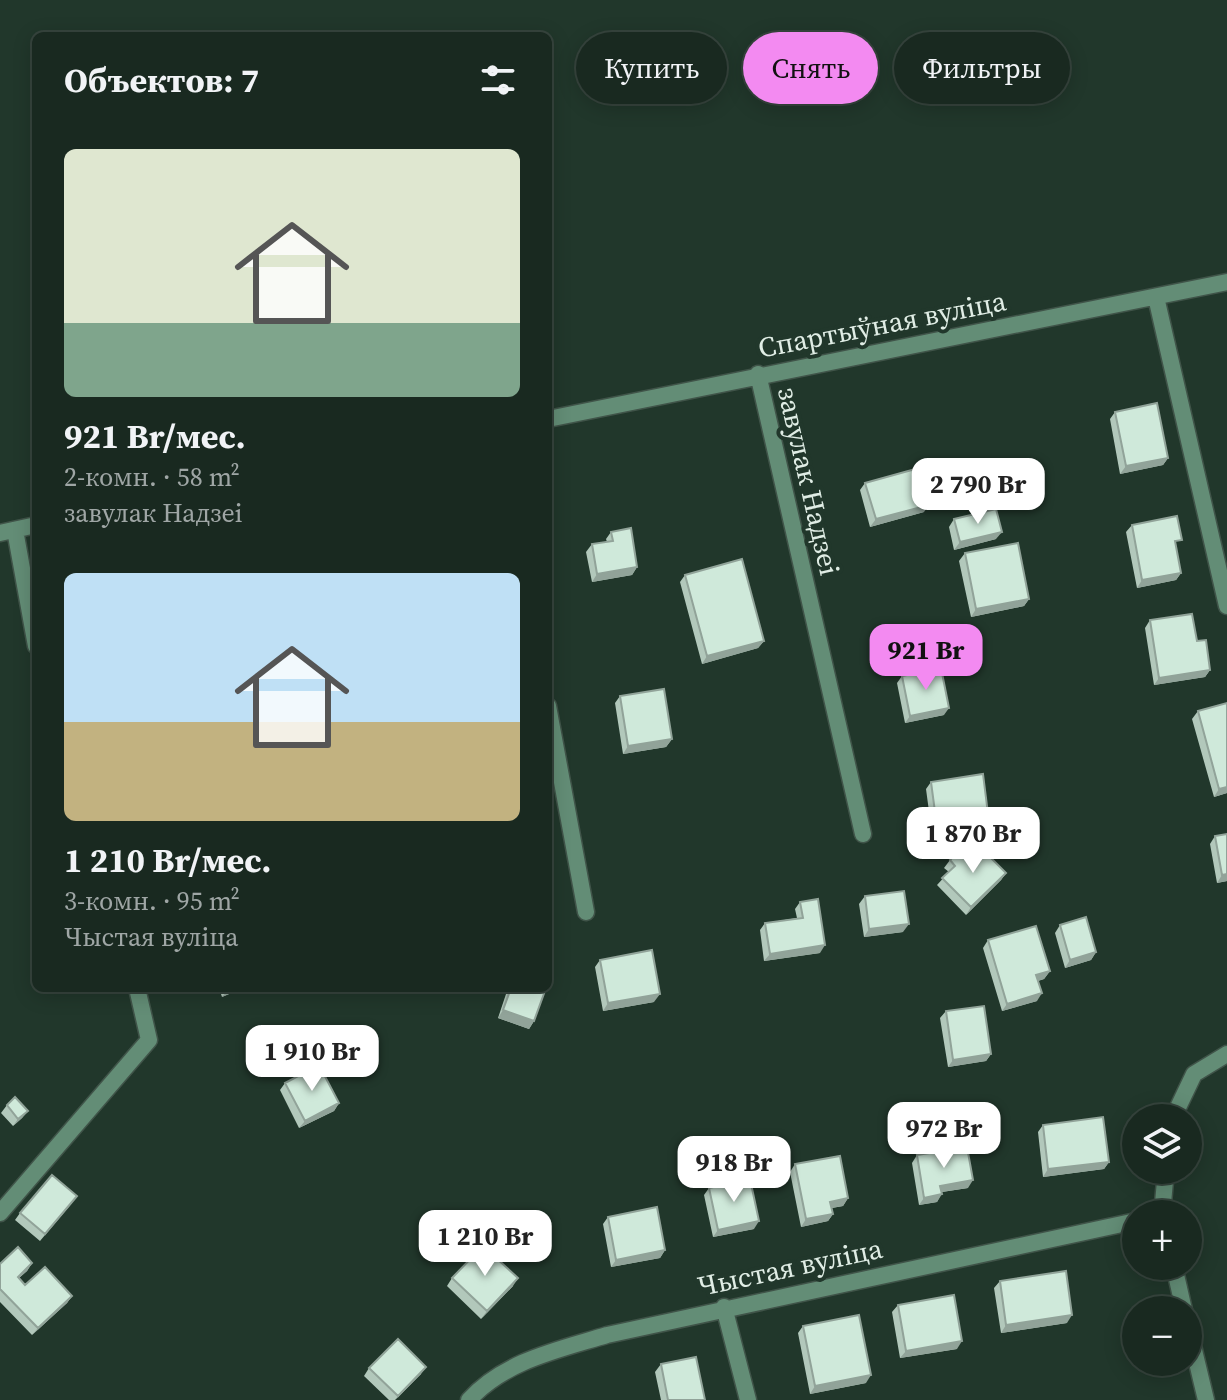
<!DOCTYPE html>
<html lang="ru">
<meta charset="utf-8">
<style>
body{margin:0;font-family:"Source Serif 4",serif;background:#26352d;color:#f1f3f6;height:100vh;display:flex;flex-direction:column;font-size:30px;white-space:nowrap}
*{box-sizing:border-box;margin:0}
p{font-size:26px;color:#9fa6a5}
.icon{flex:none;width:44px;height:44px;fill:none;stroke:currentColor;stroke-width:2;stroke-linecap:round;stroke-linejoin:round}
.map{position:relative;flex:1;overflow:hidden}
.sheet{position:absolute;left:32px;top:32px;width:520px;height:960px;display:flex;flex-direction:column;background:#192920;border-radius:12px;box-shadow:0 4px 20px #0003,0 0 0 2px #37453e}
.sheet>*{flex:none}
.top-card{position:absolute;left:576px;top:32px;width:530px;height:72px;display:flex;gap:16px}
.tools{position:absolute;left:1122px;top:1104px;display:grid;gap:16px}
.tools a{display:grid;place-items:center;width:80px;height:80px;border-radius:50%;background:#192920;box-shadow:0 4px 20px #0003,0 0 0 2px #37453e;font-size:40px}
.price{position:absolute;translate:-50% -68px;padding:0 18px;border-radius:16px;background:#fff;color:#222;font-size:26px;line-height:52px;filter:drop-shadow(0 2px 4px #0008)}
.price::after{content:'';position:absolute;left:50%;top:48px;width:24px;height:18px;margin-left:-12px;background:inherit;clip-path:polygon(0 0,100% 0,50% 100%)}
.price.current{background:#f38af1;color:#111}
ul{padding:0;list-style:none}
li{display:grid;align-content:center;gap:16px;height:424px;padding:0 32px}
li span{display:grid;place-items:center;height:248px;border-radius:12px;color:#555}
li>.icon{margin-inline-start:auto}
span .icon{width:144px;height:144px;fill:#fffc;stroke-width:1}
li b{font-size:34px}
h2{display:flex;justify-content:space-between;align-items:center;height:96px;padding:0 32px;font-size:34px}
.pill{padding:0 28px;border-radius:36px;background:#192920;box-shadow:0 4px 20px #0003,0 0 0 2px #37453e;font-size:28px;line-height:72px}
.pill.current{background:#f38af1;color:#111}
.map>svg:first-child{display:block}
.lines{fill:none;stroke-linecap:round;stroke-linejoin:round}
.street-casing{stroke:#405449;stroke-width:19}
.street{stroke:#638d76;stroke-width:16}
.wall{fill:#b2c8bb}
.shaded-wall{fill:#91a399}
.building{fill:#cfe9da;stroke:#91a399;stroke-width:2}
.labels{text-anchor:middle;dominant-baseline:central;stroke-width:8;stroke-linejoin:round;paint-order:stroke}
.street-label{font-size:28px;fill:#e0ede5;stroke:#21372b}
</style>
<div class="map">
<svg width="1227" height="1400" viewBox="0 0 1227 1400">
<rect width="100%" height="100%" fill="#21372b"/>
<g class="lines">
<defs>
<path id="street" d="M1156,297l71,309
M758,374l105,460
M548,419l679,-137
M15,530l21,116
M0,533l36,-8
M548,706l38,206
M1173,1118l21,-44 33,-20
M0,1213l149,-173 -12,-52
M1162,1214l4,-44
M1174,1266l10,44
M724,1307l24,93
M1188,1325l18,75
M469,1400c35,-39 89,-50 138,-65l529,-114"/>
</defs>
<use href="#street" class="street-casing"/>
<use href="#street" class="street"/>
</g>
<path class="wall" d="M1115,412l53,46 -5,7 -43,9 -10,-55z
M865,483l59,29 -54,15 -10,-37z
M954,519l42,20 -42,11 -5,-23z
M1132,525l44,23 5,25 -5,7 -39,8 -11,-56z
M611,532l26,35 -5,8 -40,7 -6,-30 6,-8 15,-2 -1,-3z
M965,553l64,46 -5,7 -53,11 -12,-56z
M685,575l79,66 -6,7 -56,16 -22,-82z
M1150,620l47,21 13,29 -5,7 -51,8 -9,-57z
M902,676l42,39 -39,8 -8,-40z
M620,696l52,43 -6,8 -43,7 -8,-51z
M1198,711l29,82 -13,4 -22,-78z
M931,782l52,39 -42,6 -2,-9 -9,1 -4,-30z
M1227,834v47l-10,2 -7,-39 5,-8z
M967,858l39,15 -5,7 -35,35 -29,-30 12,-13 -5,-4 6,-8z
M865,896l38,36 -39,5 -5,-33z
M800,902l20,51 -56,8 -4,-31 5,-7 32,-5 -2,-9z
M1060,925l36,27 -5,8 -26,8 -10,-35z
M988,940l62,31 -6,8 -6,2 -1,20 -35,10 -19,-63z
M600,960l54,42 -51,9 -8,-44z
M219,988h24l-21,9z
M508,988h38l-12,33 -5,8 -31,-11z
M946,1011l45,43 -5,7 -38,6 -8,-49z
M285,1083l54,20 -5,8 -35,17 -19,-38z
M7,1105l21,6 -6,7 -9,8 -12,-13z
M1043,1125l66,37 -5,7 -61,8 -5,-45z
M917,1155l51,33 -26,4 -5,10 -18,3 -7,-42z
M795,1164l53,34 -5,8 -11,2 1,6 -5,7 -27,6 -11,-55z
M709,1188l45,41 -41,8 -9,-42z
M72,1203l-32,38 -25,-21 5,-7z
M608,1217l57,33 -5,8 -49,9 -8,-43z
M32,1263l-5,8 -8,7 6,7 47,11 -5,7 -35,32 -32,-33v-38z
M452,1278l61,8 -32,33 -34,-33z
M1000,1281l67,42 -66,10 -7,-45z
M898,1305l59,44 -57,9 -8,-46z
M803,1326l63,57 -56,11 -12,-61z
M661,1364l44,36h-44l-6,-28z
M369,1368l52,6 -26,26h-6l-25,-24z"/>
<path class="shaded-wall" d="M1168,458l-5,7 -43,9 6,-8z
M929,505l-5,7 -54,15 6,-8z
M1002,532l-6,7 -42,11 6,-8z
M637,567l-5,8 -40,7 5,-8z
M1181,573l-5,7 -39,8 5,-8z
M1029,599l-5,7 -53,11 5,-8z
M764,641l-6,7 -56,16 5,-8z
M1210,670l-5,7 -51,8 5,-7z
M949,708l-5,7 -39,8 5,-7z
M672,739l-6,8 -43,7 5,-8z
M1227,787v6l-13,4 5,-8z
M945,810l-6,8 -9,1 5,-7z
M988,814l-5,7 -42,6 5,-7z
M1006,873l-5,7 -35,35 5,-8z
M1227,874v7l-10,2 5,-8z
M909,924l-6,8 -39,5 5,-8z
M825,945l-5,8 -56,8 6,-7z
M1096,952l-5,8 -26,8 5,-8z
M1050,971l-6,8 -13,4 5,-8z
M231,988h12l-21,9 6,-7z
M1042,993l-5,8 -35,10 5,-7z
M660,994l-6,8 -51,9 5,-8z
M503,1010l31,11 -5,8 -31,-11z
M991,1054l-5,7 -38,6 5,-7z
M339,1103l-5,8 -35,17 6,-7z
M28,1111l-6,7 -9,8 5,-7z
M1109,1162l-5,7 -61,8 5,-8z
M973,1180l-5,8 -33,5 5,-7z
M942,1194l-5,8 -18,3 5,-7z
M848,1198l-5,8 -18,3 5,-7z
M833,1214l-5,7 -27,6 5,-8z
M759,1221l-5,8 -41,8 5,-7z
M665,1250l-5,8 -49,9 5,-7z
M32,1263l-5,8 -15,13 6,-7z
M518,1278l-5,8 -32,33 6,-8z
M72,1296l-5,7 -35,32 6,-7z
M1072,1315l-5,8 -66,10 5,-8z
M962,1341l-5,8 -57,9 6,-7z
M426,1367l-5,7 -26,26 3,-4z
M871,1375l-5,8 -56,11 5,-8z"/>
<path class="building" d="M1157,403l11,55 -42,8 -11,-54z
M919,468l10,37 -53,14 -11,-36z
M996,509l6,23 -42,10 -6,-23z
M1177,516l5,24 -7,1 6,32 -39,7 -10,-55z
M631,528l6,39 -40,7 -5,-30 21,-3 -2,-9z
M1018,543l11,56 -53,10 -11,-56z
M742,559l22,82 -57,15 -22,-81z
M1192,614l5,27 9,-1 4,30 -51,8 -9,-58z
M941,668l8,40 -39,8 -8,-40z
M664,689l8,50 -44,7 -8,-50z
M1227,703v84l-8,2 -21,-78z
M983,774l5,40 -42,6 -1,-10 -10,2 -4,-30z
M1227,834v40l-5,1 -7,-39z
M979,846l27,27 -35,34 -29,-29 13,-12 -5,-6 10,-10 7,8z
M904,891l5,33 -40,5 -4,-33z
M818,899l7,46 -55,9 -5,-31 38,-5 -3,-16z
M1086,917l10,35 -26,8 -10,-35z
M1036,926l14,45 -14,4 6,18 -35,11 -19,-64z
M652,950l8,44 -52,9 -8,-43z
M511,988h35l-12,33 -31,-11z
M984,1006l7,48 -38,6 -7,-49z
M319,1065l20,38 -34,18 -20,-38z
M15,1097l13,14 -10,8 -11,-14z
M1103,1117l6,45 -61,7 -5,-44z
M967,1147l6,33 -33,6 2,8 -18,4 -7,-43z
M840,1156l8,42 -18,4 3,12 -27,5 -11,-55z
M52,1175l25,21 -32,38 -25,-21z
M750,1179l9,42 -41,9 -9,-42z
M657,1207l8,43 -49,10 -8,-43z
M483,1246l35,32 -31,33 -35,-33z
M18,1247l14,16 -14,14 7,8 20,-18 27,29 -34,32 -38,-39v-25z
M1066,1271l6,44 -66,10 -6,-44z
M954,1295l8,46 -56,10 -8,-46z
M859,1315l12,60 -56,11 -12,-60z
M398,1339l28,28 -28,29 -29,-28z
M696,1357l9,43h-37l-7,-36z"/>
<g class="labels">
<g class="street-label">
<text transform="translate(882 324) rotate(-11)">Спартыўная вуліца</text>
<text transform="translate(809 481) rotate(77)">завулак Надзеі</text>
<text transform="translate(790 1267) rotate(-12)">Чыстая вуліца</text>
</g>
</g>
</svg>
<div class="tools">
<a><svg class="icon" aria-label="layers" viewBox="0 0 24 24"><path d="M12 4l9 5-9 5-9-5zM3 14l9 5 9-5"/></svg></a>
<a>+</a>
<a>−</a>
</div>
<b class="price" style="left:978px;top:526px">2 790 Br</b>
<b class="price current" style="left:926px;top:692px">921 Br</b>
<b class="price" style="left:973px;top:875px">1 870 Br</b>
<b class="price" style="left:312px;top:1093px">1 910 Br</b>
<b class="price" style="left:944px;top:1170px">972 Br</b>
<b class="price" style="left:734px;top:1204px">918 Br</b>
<b class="price" style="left:485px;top:1278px">1 210 Br</b>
<div class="top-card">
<a class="pill">Купить</a>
<a class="pill current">Снять</a>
<a class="pill">Фильтры</a>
</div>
<section class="sheet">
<h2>Объектов: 7<svg class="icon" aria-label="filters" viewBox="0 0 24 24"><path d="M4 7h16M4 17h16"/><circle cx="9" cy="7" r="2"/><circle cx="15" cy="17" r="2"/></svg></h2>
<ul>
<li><span style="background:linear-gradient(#dfe7d0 70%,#7fa58c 0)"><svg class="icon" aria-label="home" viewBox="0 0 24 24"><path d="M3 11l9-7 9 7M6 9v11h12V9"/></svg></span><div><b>921 Br/мес.</b><p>2-комн. · 58 m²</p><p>завулак Надзеі</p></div></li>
<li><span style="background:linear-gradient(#bfe0f5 60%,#c2b280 0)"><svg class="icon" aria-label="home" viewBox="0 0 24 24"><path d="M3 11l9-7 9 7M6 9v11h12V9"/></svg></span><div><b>1 210 Br/мес.</b><p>3-комн. · 95 m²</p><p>Чыстая вуліца</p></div></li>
</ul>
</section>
</div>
